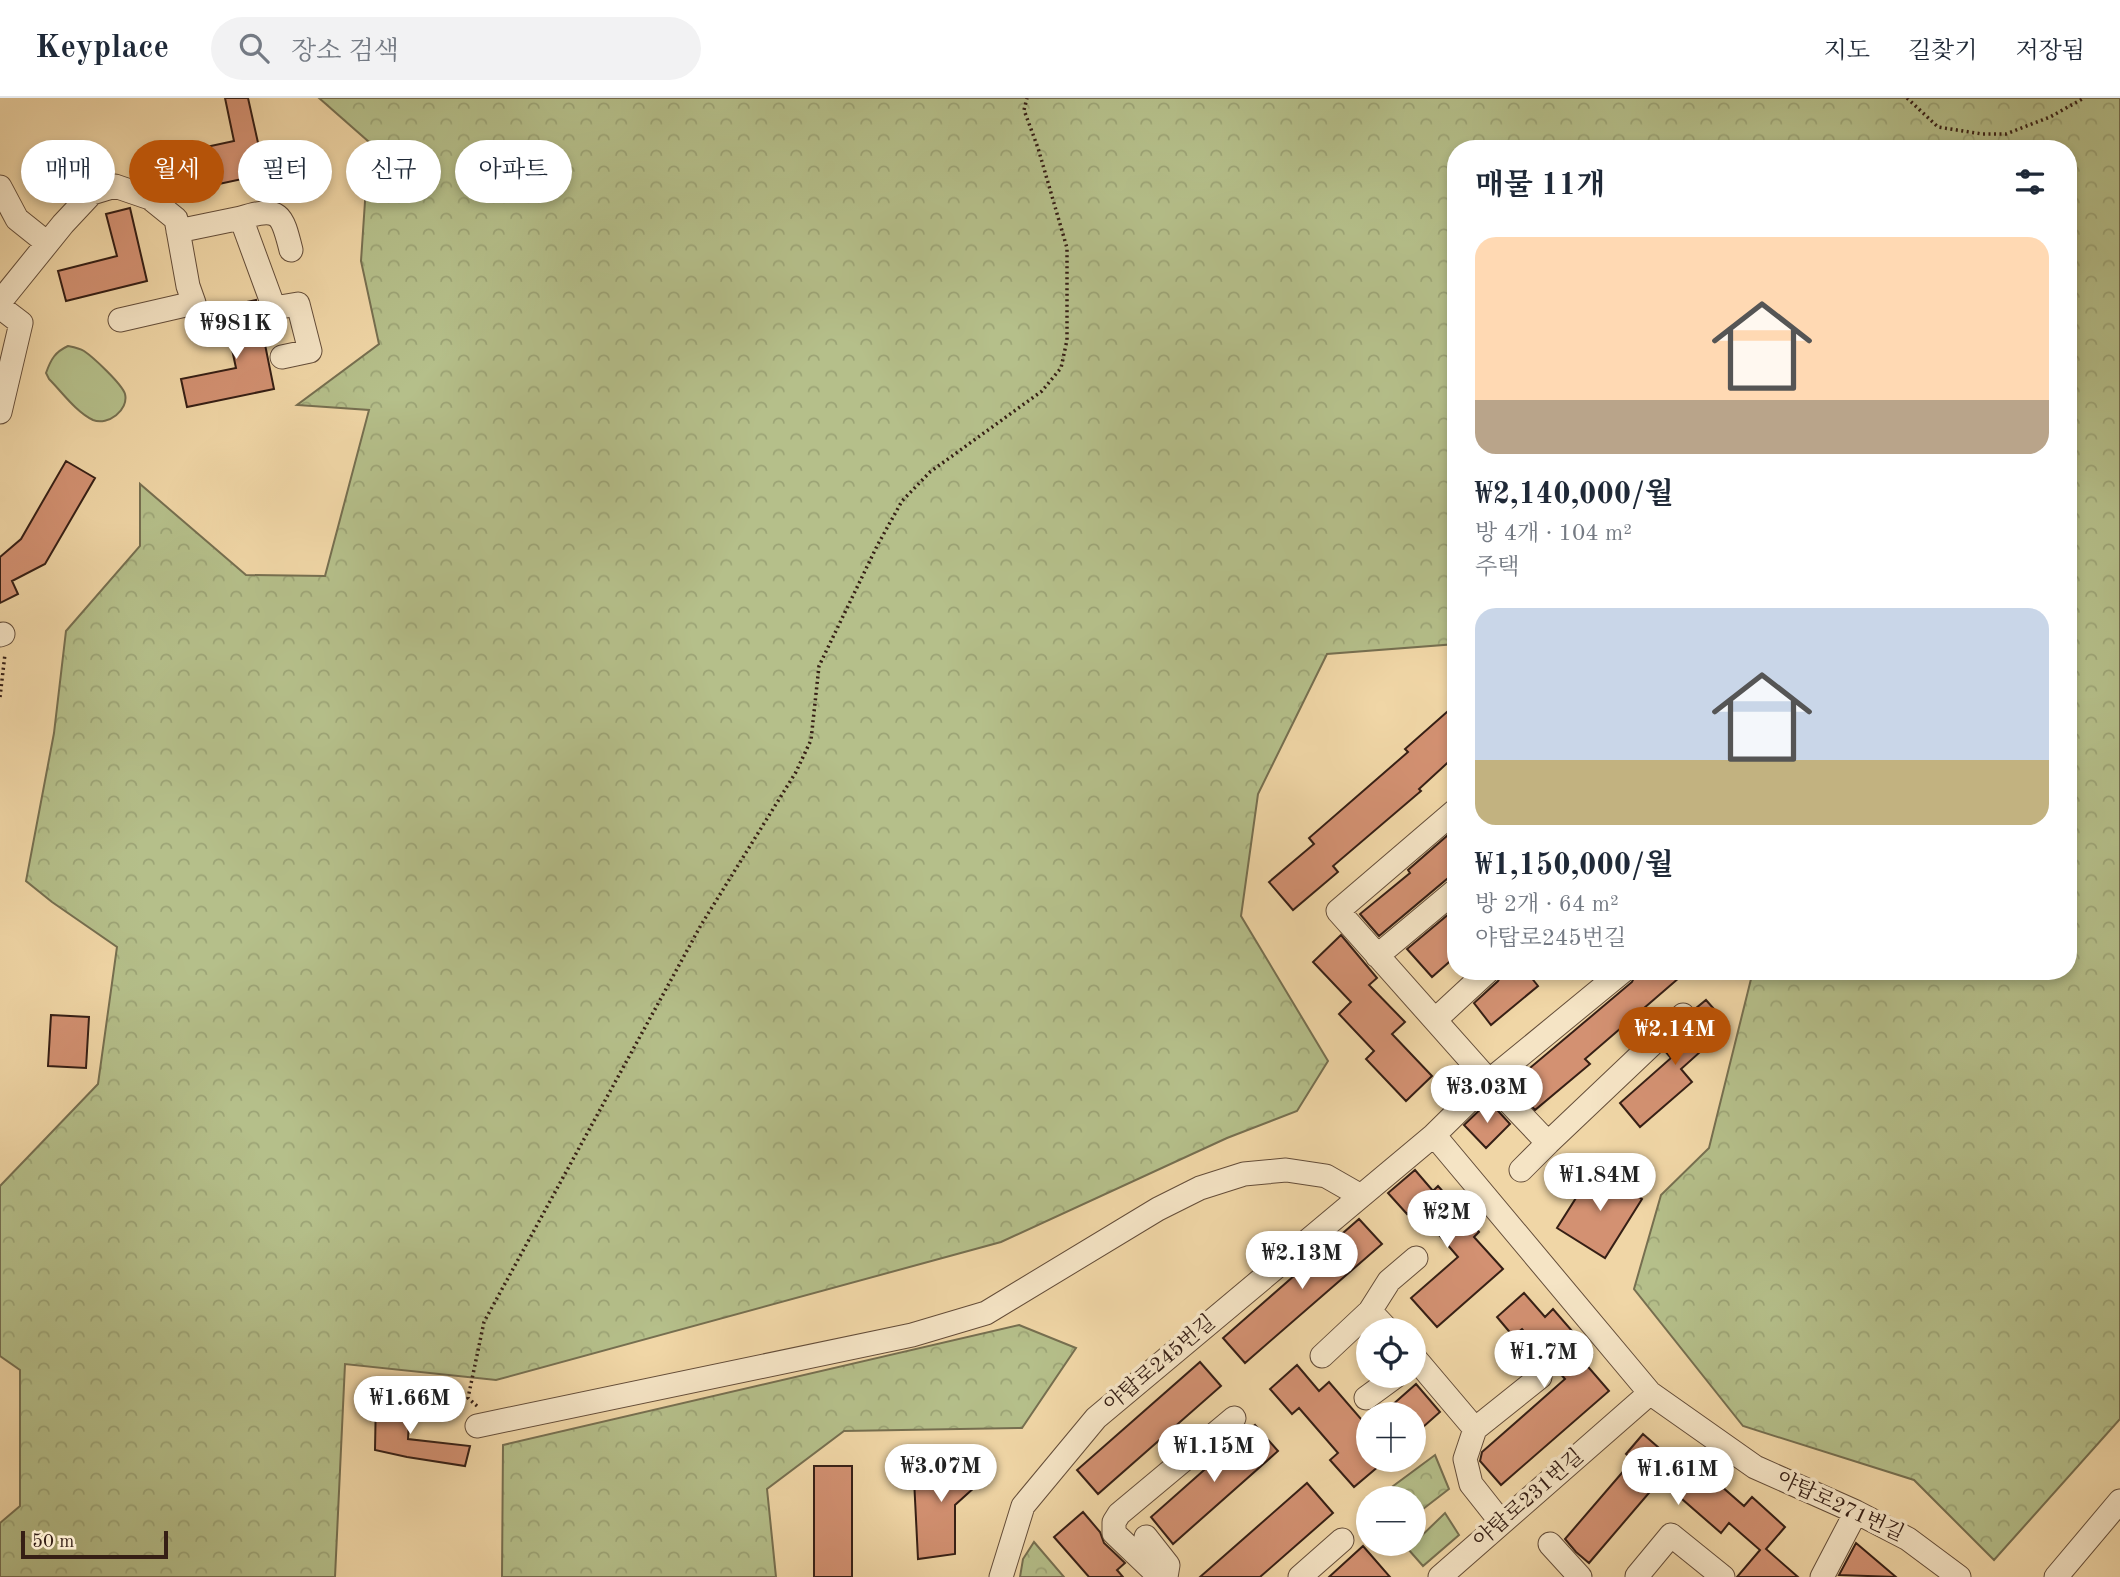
<!DOCTYPE html>
<html lang="ko">
<meta charset="utf-8">
<style>
body{margin:0;font-family:"Old Standard TT","Noto Serif KR",serif;background:#f2f2f3;color:#1f2937;height:100vh;display:flex;flex-direction:column;font-size:26px;white-space:nowrap}
*{box-sizing:border-box;margin:0}
p{font-size:23px;color:#747a83}
.icon{flex:none;width:38px;height:38px;fill:none;stroke:currentColor;stroke-width:2;stroke-linecap:round;stroke-linejoin:round}
.map{position:relative;flex:1;overflow:hidden}
.side{position:absolute;left:1447px;top:42px;width:630px;height:840px;display:flex;flex-direction:column;background:#fff;border-radius:28px;box-shadow:0 4px 10px #0003}
.side>*{flex:none}
.guide{position:absolute;left:21px;top:42px;width:665px;height:63px;display:flex;gap:14px}
.fabs{position:absolute;left:1356px;top:1220px;display:grid;gap:14px}
.fabs a{display:grid;place-items:center;width:70px;height:70px;border-radius:50%;background:#fff;box-shadow:0 4px 10px #0003;font-size:35px}
.scale{position:absolute;left:21px;bottom:18px;width:147px;box-sizing:border-box;padding-left:7px;border:4px solid #361f15;border-top:0;font-size:19px;line-height:24px;white-space:nowrap;color:#361f15;-webkit-text-stroke:5px #f5e4c5;paint-order:stroke}
.price{position:absolute;translate:-50% -60px;padding:0 16px;border-radius:24px;background:#fff;color:#222;font-size:23px;line-height:46px;filter:drop-shadow(0 2px 4px #0008)}
.price::after{content:'';position:absolute;left:50%;top:42px;width:21px;height:16px;margin-left:-10px;background:inherit;clip-path:polygon(0 0,100% 0,50% 100%)}
.price.current{background:#b45309;color:#fff}
ul{padding:0;list-style:none}
li{display:grid;align-content:center;gap:14px;height:371px;padding:0 28px}
li span{display:grid;place-items:center;height:217px;border-radius:21px;color:#555}
li>.icon{margin-inline-start:auto}
span .icon{width:126px;height:126px;fill:#fffc;stroke-width:1}
li b{font-size:30px}
h2{display:flex;justify-content:space-between;align-items:center;height:84px;padding:0 28px;font-size:30px}
.pill{padding:0 24px;border-radius:32px;background:#fff;box-shadow:0 4px 10px #0003;font-size:24px;line-height:63px}
.pill.current{background:#b45309;color:#fff}
header{display:flex;align-items:center;gap:42px;box-sizing:border-box;height:98px;padding:0 35px;background:#fff;border-bottom:2px solid #e0e1e3}
header strong{font-size:33px}
nav{display:flex;gap:38px;margin-inline-start:auto;font-size:24px}
.search{width:490px;height:63px;background:#f2f2f3;display:flex;align-items:center;gap:18px;box-sizing:border-box;padding:0 24px;border-radius:38px;color:#747a83;font-size:26px}
.map>svg:first-child{display:block}
.forest{fill:url(#forest-crowns);stroke:#766f50;stroke-width:2}
.garden{fill:#b5bf8a;stroke:#766f50;stroke-width:2}
.building{fill:#d39172;stroke:#361f15;stroke-width:2}
.lines{fill:none;stroke-linecap:round;stroke-linejoin:round}
.minor-casing{stroke:#644d39;stroke-width:25}
.path{stroke:#361f15;stroke-width:3.5;stroke-dasharray:2 3.5;stroke-linecap:butt}
.minor{stroke:#f5e4c5;stroke-width:23}
.labels{text-anchor:middle;dominant-baseline:central;stroke-width:7;stroke-linejoin:round;paint-order:stroke}
.street-label{font-size:21px;fill:#361f15;stroke:#f5e4c5}
</style>
<header>
<strong>Keyplace</strong>
<div class="search"><svg class="icon" aria-label="search" viewBox="0 0 24 24"><circle cx="10" cy="10" r="6"/><path d="M15 15l6 6"/></svg>장소 검색</div>
<nav><a>지도</a><a>길찾기</a><a>저장됨</a></nav>
</header>
<div class="map">
<svg width="2120" height="1479" viewBox="0 0 2120 1479">
<defs>
<pattern id="forest-crowns" width="20" height="18" patternUnits="userSpaceOnUse" patternTransform="scale(1.75)"><rect width="20" height="18" fill="#b5bf8a"/><path d="M2 6a3 3 0 1 1 6 0M12 15a3 3 0 1 1 6 0" fill="none" stroke="#9ca476"/></pattern>
</defs>
<rect width="100%" height="100%" fill="#f0d6a6"/>
<filter id="stains"><feTurbulence type="fractalNoise" baseFrequency=".00286" numOctaves="4"/><feColorMatrix values="0 0 0 0 .2 0 0 0 0 .09 0 0 0 0 .02 0 0 0 .5 -.17"/></filter>
<radialGradient id="worn" r=".72"><stop offset=".6" stop-color="#630" stop-opacity="0"/><stop offset="1" stop-color="#630" stop-opacity=".3"/></radialGradient>
<path class="forest" d="M319,0h1801v1321l-126,141 -80,-80 -171,-54 -109,-137 27,-94 48,-47 44,-177h315v-822h-612v495l-129,10 -69,140 -17,122 87,145 -31,50 -70,27 -226,104 -505,138 -151,-16 -10,213h-335v-54l20,-17v-136l-20,-14v-170l98,-102 19,-137 -65,-45 -26,-21 28,-148 12,-102 74,-85v-62l106,91 79,1 44,-166 -72,-5 82,-61 -18,-83 8,-119z
M1019,1227l57,23 -54,80 -178,3 -77,58 9,88h-274l1,-132z
M1435,1357l14,34 -35,27v-18h-37z
M1034,1444l30,35h-44l3,-18z"/>
<path class="garden" d="M68,248c5,1 11,2 16,5 9,6 38,33 41,43 4,16 -17,32 -32,26 -17,-8 -31,-28 -44,-41l-3,-6c5,-14 9,-21 22,-27z
M1445,1415l14,22 -36,31 -15,-17z"/>
<path class="building" d="M225,0h23l17,76 -88,19 -8,-38 65,-14z
M130,110l17,73 -81,20 -8,-30 59,-15 -11,-42z
M256,202l18,89 -87,18 -6,-28 55,-11 -13,-61z
M66,363l29,17 -50,86 -33,17 6,13 -18,9v-46l21,-18z
M1456,606v51l-37,34 2,2 -88,75 5,6 -45,38 -24,-28 45,-38 -5,-6 99,-86 -3,-3z
M1456,730v48l-9,3 -68,57 -19,-22 50,-41 -2,-3z
M1456,810v48l-24,21 -25,-28z
M1341,837l36,43 -8,7 36,37 -13,12 40,42 -26,25 -40,-42 8,-8 -35,-37 12,-12 -38,-40z
M1504,873h22l12,15 -47,39 -17,-22 24,-22z
M1637,873h50l-102,88 5,5 -55,46 -24,-26 121,-102z
M1706,902l23,26 -48,43 11,13 -52,45 -20,-24 51,-45 -6,-7 28,-26 4,-7 -2,-9z
M51,917l38,2 -3,51 -38,-2z
M1489,1003l21,23 -24,24 -22,-23z
M1595,1070l47,31 -37,59 -48,-30z
M1415,1072l18,21 5,-5 41,46 -5,5 29,32 -66,58 -26,-29 47,-41 -43,-50 -8,7 -19,-21z
M1359,1121l23,25 -137,119 -22,-25z
M1524,1195l21,24 8,-8 39,45 -9,7 26,30 -108,94 -21,-24 2,-9 83,-73 -43,-50 -9,7 -16,-19z
M1200,1264l21,24 -123,108 -21,-24z
M1297,1267l22,26 10,-9 39,45v33h18l-32,27 -24,-27 8,-7 -39,-45 -7,6 -22,-25z
M1416,1286l24,28 -26,23v-21h-32z
M376,1298l34,5 -2,38 62,7 -5,20 -58,-9 -32,-7z
M1255,1327l23,26 -105,93 -22,-27z
M1643,1336l31,27 8,-9 62,54 8,-9 33,30 -19,22 32,28h-61l23,-27 -31,-27 -8,10 -61,-53 -71,83 -13,-11 -11,-13 68,-79 -7,-6z
M957,1355l19,7v26l-21,19v49l-37,5 -4,-80z
M814,1368h38v111h-38z
M1307,1385l26,30 -73,64h-60z
M1083,1414l17,20 4,11 21,20 -8,7 6,7h-34l-35,-40z
M1856,1445l40,34 -57,-2z
M1363,1448l27,31h-61z"/>
<g class="lines">
<defs>
<path id="minor" d="M0,89l17,32 30,24
M241,120c39,-12 41,-4 50,32
M178,133l63,-13 33,90 24,-4 12,47 -28,6
M0,204l63,-78 29,-31 23,-7 35,12 26,21 12,67 6,17 -74,17
M0,209l21,16 -21,89
M0,537l3,-1
M1456,712l-118,101 151,170 134,-110
M1377,858l79,-66
M1435,922l53,-49
M1434,1037l216,258 105,74 101,45 52,27 51,38
M1521,1072l27,-27
M1370,1213l19,-30 27,-23
M1322,1258l48,-45 18,19
M1414,1259l61,72 -10,30 6,25 30,38
M1366,1300l30,-22
M477,1328l435,-91 74,-22 172,-104 42,-21 44,-14 42,-4 40,6 35,20
M1475,1331l65,-52
M1146,1439l22,28 -2,12
M1550,1446l30,33
M1637,1478l34,-41 52,42
M1001,1479l22,-71 73,-88 338,-283 55,-54 59,62 135,-128
M1160,1479l-46,-44v-11l5,-8 115,-96
M1300,1479l42,-37
M1440,1479l210,-184
M1822,1479l34,-65
M2056,1479l64,-76"/>
</defs>
<use href="#minor" class="minor-casing"/>
<path class="path" d="M1907,0l31,29 44,7h24l44,-17 34,-19
M0,599l5,-43
M477,1308l-9,-8 16,-76 217,-397 95,-153 15,-32 8,-74 58,-120 25,-45 28,-29 112,-81 19,-23 6,-28v-92l-29,-100 -14,-38 3,-12"/>
<use href="#minor" class="minor"/>
</g>
<g class="labels">
<g class="street-label">
<text transform="translate(1160 1266) rotate(-40)">야탑로245번길</text>
<text transform="translate(1529 1401) rotate(-41)">야탑로231번길</text>
<text transform="translate(1840 1409) rotate(25)">야탑로271번길</text>
</g>
</g>
<rect width="100%" height="100%" filter="url(#stains)"/>
<rect width="100%" height="100%" fill="url(#worn)"/>
</svg>
<div class="fabs">
<a><svg class="icon" aria-label="locate" viewBox="0 0 24 24"><circle cx="12" cy="12" r="6"/><path d="M12 2v4M12 18v4M2 12h4M18 12h4"/></svg></a>
<a>+</a>
<a>−</a>
</div>
<div class="scale">50 m</div>
<b class="price" style="left:236px;top:263px">₩981K</b>
<b class="price current" style="left:1675px;top:969px">₩2.14M</b>
<b class="price" style="left:1487px;top:1027px">₩3.03M</b>
<b class="price" style="left:1600px;top:1115px">₩1.84M</b>
<b class="price" style="left:1447px;top:1152px">₩2M</b>
<b class="price" style="left:1302px;top:1193px">₩2.13M</b>
<b class="price" style="left:1544px;top:1292px">₩1.7M</b>
<b class="price" style="left:410px;top:1338px">₩1.66M</b>
<b class="price" style="left:1214px;top:1386px">₩1.15M</b>
<b class="price" style="left:941px;top:1406px">₩3.07M</b>
<b class="price" style="left:1678px;top:1409px">₩1.61M</b>
<div class="guide">
<a class="pill">매매</a>
<a class="pill current">월세</a>
<a class="pill">필터</a>
<a class="pill">신규</a>
<a class="pill">아파트</a>
</div>
<section class="side">
<h2>매물 11개<svg class="icon" aria-label="filters" viewBox="0 0 24 24"><path d="M4 7h16M4 17h16"/><circle cx="9" cy="7" r="2"/><circle cx="15" cy="17" r="2"/></svg></h2>
<ul>
<li><span style="background:linear-gradient(#ffd9b3 75%,#b9a48a 0)"><svg class="icon" aria-label="home" viewBox="0 0 24 24"><path d="M3 11l9-7 9 7M6 9v11h12V9"/></svg></span><div><b>₩2,140,000/월</b><p>방 4개 · 104 m²</p><p>주택</p></div></li>
<li><span style="background:linear-gradient(#c9d6e8 70%,#c2b280 0)"><svg class="icon" aria-label="home" viewBox="0 0 24 24"><path d="M3 11l9-7 9 7M6 9v11h12V9"/></svg></span><div><b>₩1,150,000/월</b><p>방 2개 · 64 m²</p><p>야탑로245번길</p></div></li>
</ul>
</section>
</div>
